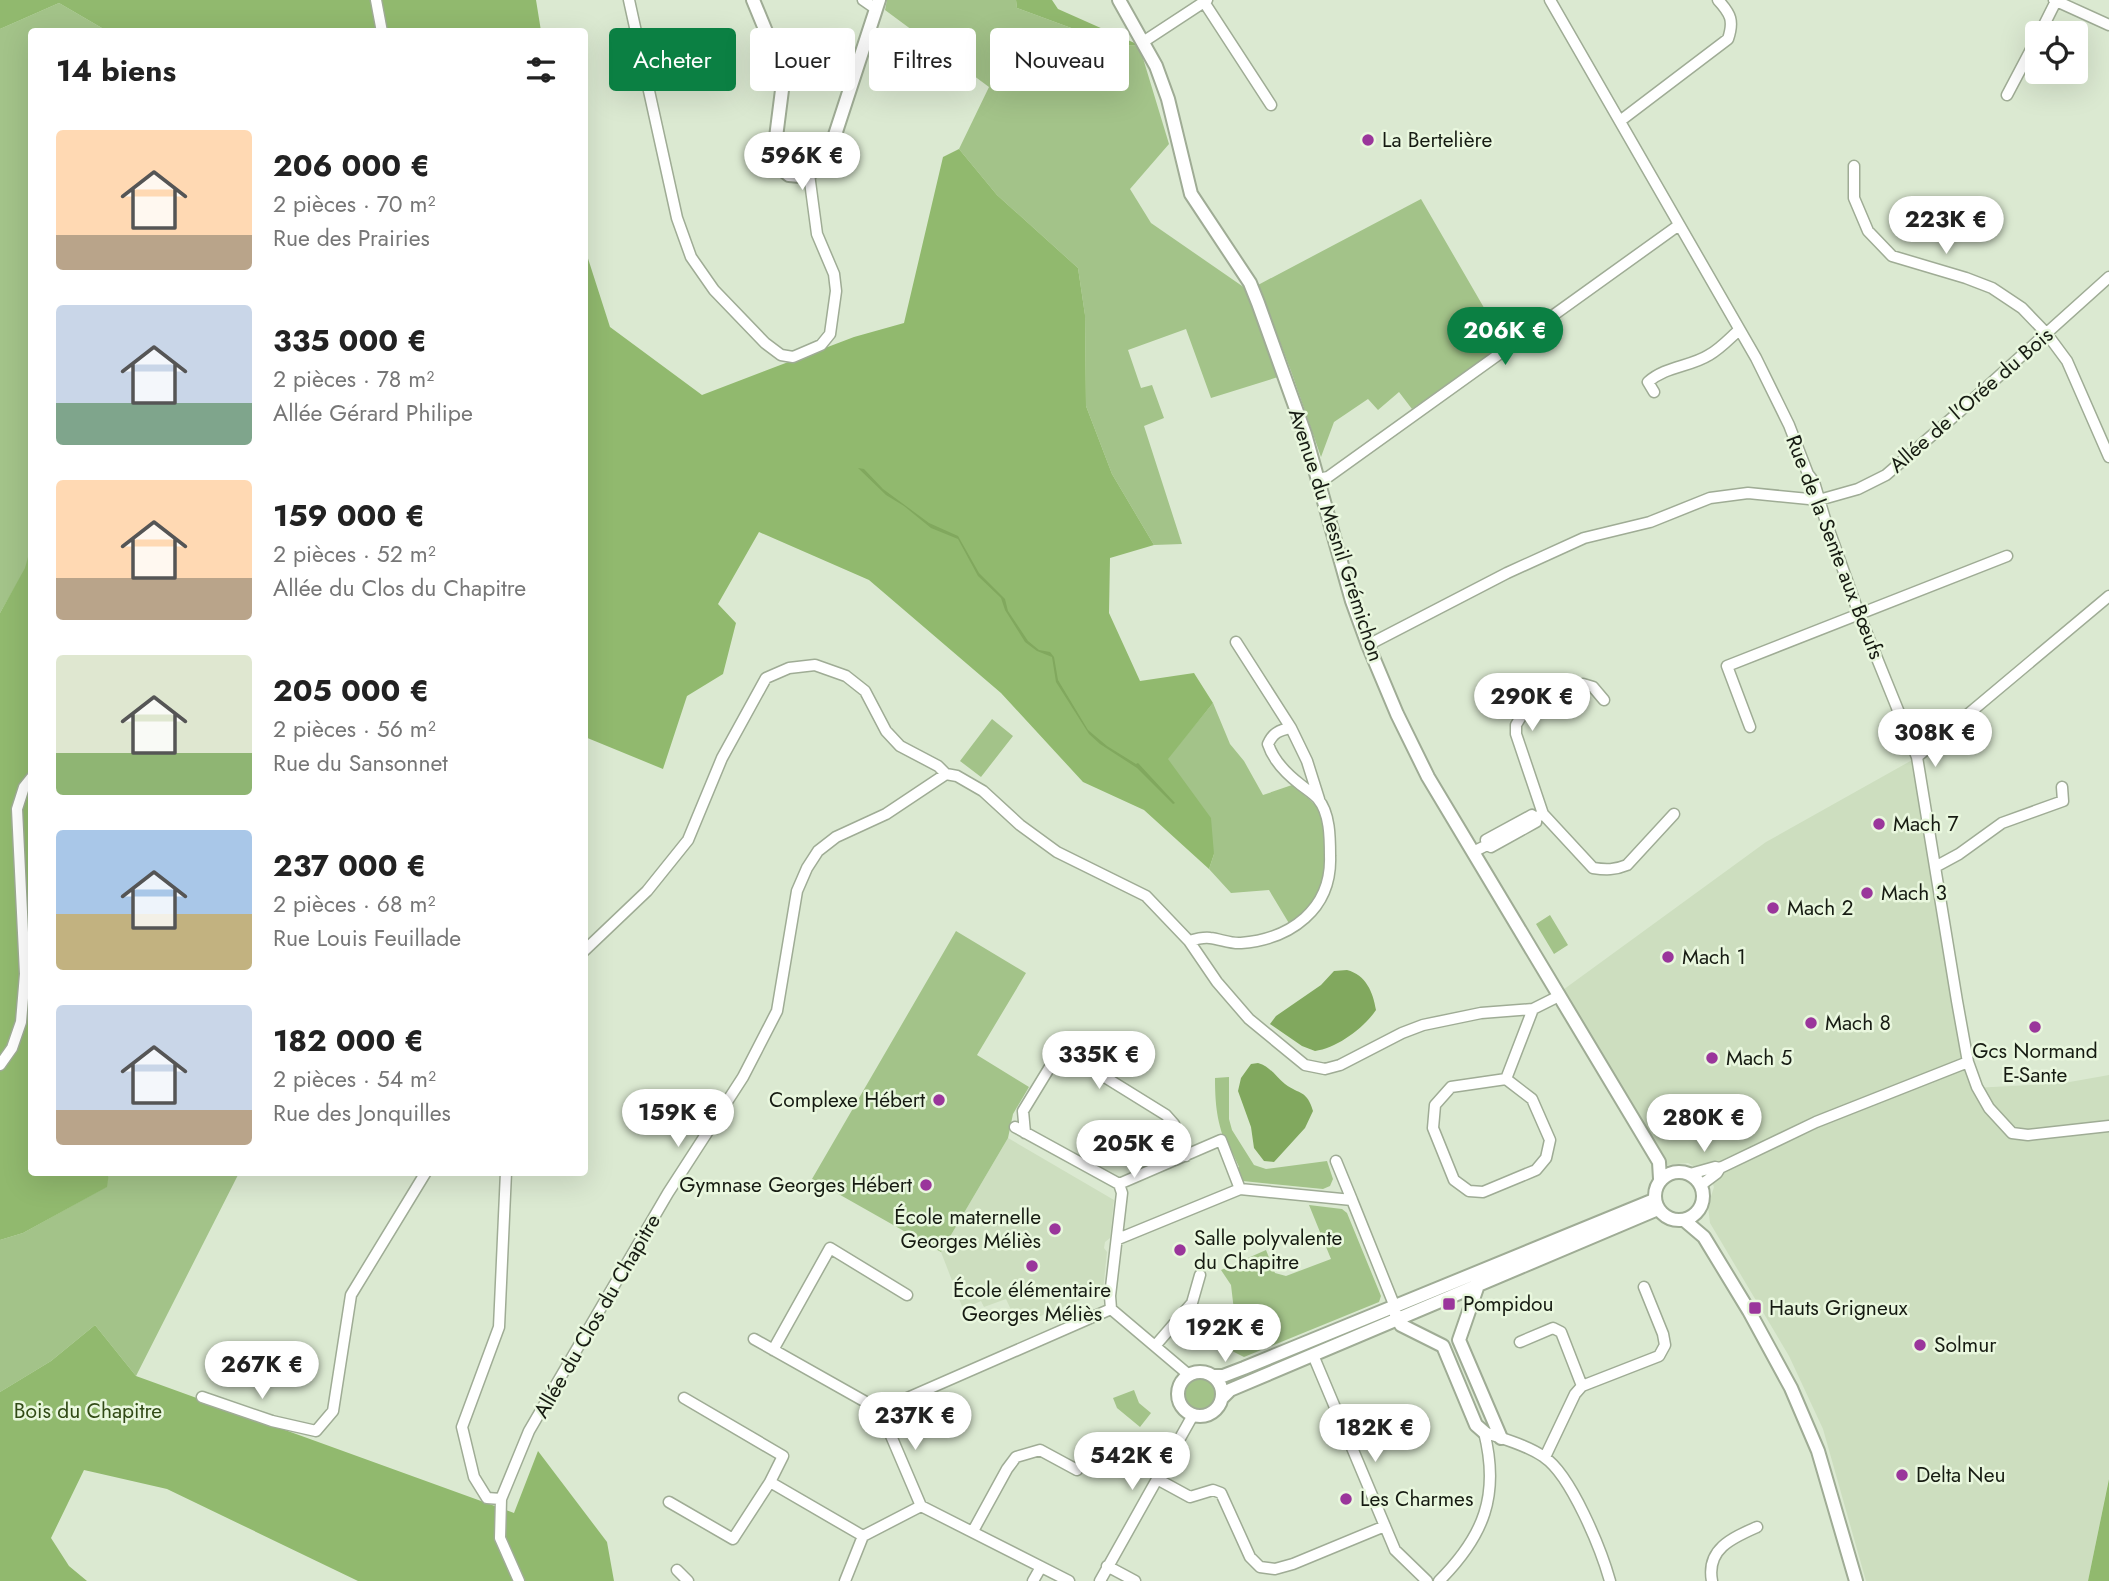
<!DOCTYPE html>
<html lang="fr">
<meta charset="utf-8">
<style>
body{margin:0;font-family:Jost,sans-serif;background:#f2f2f2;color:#222;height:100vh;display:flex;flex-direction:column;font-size:26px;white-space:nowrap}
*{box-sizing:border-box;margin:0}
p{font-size:23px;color:#767676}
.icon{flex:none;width:38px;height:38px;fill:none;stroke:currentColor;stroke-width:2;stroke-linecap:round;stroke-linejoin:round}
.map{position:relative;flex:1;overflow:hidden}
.side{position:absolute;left:28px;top:28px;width:560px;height:1148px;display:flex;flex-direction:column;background:#fff;border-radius:7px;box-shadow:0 7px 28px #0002}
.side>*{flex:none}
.hud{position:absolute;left:609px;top:28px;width:665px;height:63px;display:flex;gap:14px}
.fabs{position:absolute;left:2025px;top:21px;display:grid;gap:14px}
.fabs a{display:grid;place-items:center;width:63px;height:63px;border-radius:7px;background:#fff;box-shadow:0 7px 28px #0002;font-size:35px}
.price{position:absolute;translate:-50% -60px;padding:0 16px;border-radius:24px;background:#fff;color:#222;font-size:23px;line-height:46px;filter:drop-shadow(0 2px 4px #0008)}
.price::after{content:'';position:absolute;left:50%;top:42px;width:21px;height:16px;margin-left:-10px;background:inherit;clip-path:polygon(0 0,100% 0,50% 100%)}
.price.current{background:#0b8043;color:#fff}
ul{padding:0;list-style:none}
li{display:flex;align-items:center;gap:21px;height:175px;padding:0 28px}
li span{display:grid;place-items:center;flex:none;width:196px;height:140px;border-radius:7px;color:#555}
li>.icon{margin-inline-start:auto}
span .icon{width:84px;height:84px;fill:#fffc;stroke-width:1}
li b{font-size:30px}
h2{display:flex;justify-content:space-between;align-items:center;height:84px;padding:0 28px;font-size:30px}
.tag{padding:0 24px;border-radius:7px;background:#fff;box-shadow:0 7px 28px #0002;font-size:24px;line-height:63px}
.tag.current{background:#0b8043;color:#fff}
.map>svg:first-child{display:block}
.built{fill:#cddebf}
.green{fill:#a3c389}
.forest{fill:#91b96e}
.water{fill:#81a85e}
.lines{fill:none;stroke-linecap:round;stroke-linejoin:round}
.minor-casing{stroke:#9fac95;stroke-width:13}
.tertiary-casing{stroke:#9fac95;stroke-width:16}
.minor{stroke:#fff;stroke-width:10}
.tertiary{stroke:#fff;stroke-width:12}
.poi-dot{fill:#9a369b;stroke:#e9f7de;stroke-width:2.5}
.labels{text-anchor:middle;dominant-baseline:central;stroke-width:5;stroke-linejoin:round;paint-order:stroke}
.poi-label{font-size:21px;fill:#161b12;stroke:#e9f7de;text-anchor:start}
.street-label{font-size:21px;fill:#161b12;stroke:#e9f7de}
.park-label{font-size:21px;fill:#314a16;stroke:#e9f7de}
</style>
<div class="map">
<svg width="2109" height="1581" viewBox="0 0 2109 1581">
<rect width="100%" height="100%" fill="#dbe9d1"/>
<path class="built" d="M1914,759l42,262 18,67 90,-5 45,-8v403l-21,103h-222l-43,-152 -34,-73 -79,-133 -2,-17 6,-19 -5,-12 -21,-12 -32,3 -100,-171 210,-153z
M1008,1138l106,62 -4,38 -5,4 -1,6 3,4 -4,39 -85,34 -12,-26 -22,8 -3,-6 -18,8 -22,-57z"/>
<path class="green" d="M887,0h129l1,8 103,38 19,-1 30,99 -39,45 21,34 94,65 33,89 -67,21 -25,-69 -58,21 13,38 11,-3 12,33 -20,8 38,118 -28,1 -42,-71 -26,-68 -1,-91 -7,-47 -81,-73 -38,-46 30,-62 -104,-77z
M59,3l48,28 -75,1 -1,514 -5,22 -26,45v-584z
M1421,199l84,145 -93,65 -13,-17 -21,18 -10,-11 -34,23 -13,35 -30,-86 -33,-86z
M1213,703l17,41 14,17 19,34 29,-10c8,7 18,14 25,22 14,18 11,71 -1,90 -6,11 -17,20 -26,28l-21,-35 -38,3 -22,-24 5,-15 -47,-95z
M992,719l21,17 -32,41 -21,-16z
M1550,915l18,30 -14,9 -18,-30z
M956,931l70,42 -49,82 52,32 -16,27 -5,24 -67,114 -129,-73z
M1229,1077v42l3,11 22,35 12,4 61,-8 6,18 -3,7 -7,3 -80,-8 -7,-12 3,-2 -6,-13 -3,1c-12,-29 -15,-45 -15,-77z
M109,1173h130l-103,203 -41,-51 -44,36 -51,31v-152l23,-7 83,-46z
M1309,1205l33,4 5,4 34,83 -2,6 -135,55 -14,-7 1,-11 -3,-11 7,-9 -4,-34 -10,-15 45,-20 9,23 11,3 45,-17z
M1184 1394a16 16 0 1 1 32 0a16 16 0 1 1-32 0Z
M1134,1390l5,13 12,10 -11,14 -23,-19 -4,-10z"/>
<path class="forest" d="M0,0h536l5,31h-434l-48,-28 -59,26z
M1016,0h36l6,9 81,36 -19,1 -103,-38z
M959,149l38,46 81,73 7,47 1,91 26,68 42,71 -44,13 -1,55 31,68 54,-8 19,30 -45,56 43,59 3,36 -5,15 -65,-59 -61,-28 -82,-89 -132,-113 -110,-48 -41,72 18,19 -13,51 -36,22 -24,73 -78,-32 -1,-416 4,-7 -3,-3 -1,-65 26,81 92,68 152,-58 50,-14 39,-166z
M31,546l1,626 77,1 -2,14 -84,46 -23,7v-627l25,-45z
M95,1325l41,51 378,137 24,-62 69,91 7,39h-256l-191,-92 -83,-19 -33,68 18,28 18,15h-87v-189l51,-31z
M2109,1479v102h-21z"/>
<path class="water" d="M858,468l6,1 19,20 46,34 29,13 21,37 26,26 3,12 20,30 11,9 11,2 4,5 4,23 30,50 19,16 29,18 2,-1 37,40 -2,1 -36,-36 -37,-24 -11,-10 -33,-52 -4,-25 -15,-6 -12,-9 -20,-32 -4,-12 -23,-22 -20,-37 -27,-11 -27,-22 -18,-11z
M1347,970c19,5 26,22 29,40 -12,18 -39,38 -61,41l-13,-5 -32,-22 6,-8 45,-31 13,-14z
M1258,1063c13,4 17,13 27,21 15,11 22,6 28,27l-8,17 -31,34 -10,-1 -10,-13 -3,-21 -13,-36 3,-13 10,-14z"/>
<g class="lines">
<defs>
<path id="minor" d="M376,0l6,32
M629,0l48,218 14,39 23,33 51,53 16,12 12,2 28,-12 9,-11 6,-43 -2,-17 -17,-40 -8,-60
M863,0l13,9
M1550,0l206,358 33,67 19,49 6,8 11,37 34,95 58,143 40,244 11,61 9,25 12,21 23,25 16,2 81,-9
M2054,0l55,25
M1204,2l67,103
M2040,33l16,-32
M1143,42l64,-42
M2007,95l30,-57
M1620,121l108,-82c6,-18 3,-25 -10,-39
M1854,166v32l14,33 24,25 74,22 26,10 30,20 25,26 20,27 42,96
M1654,392l-6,-10c18,-16 42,-15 61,-27 11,-6 21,-17 30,-25
M1318,479l10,-2 351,-252
M1368,645l139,-72 77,-35 66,-16 60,-24 38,-5 71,7 39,-11 28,-14 73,-63 150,-135
M1604,700l-11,-13 -10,-3 -50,20 -7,4 -10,17v9l27,80 50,54c13,2 22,2 34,-3l47,-51
M1750,727l-23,-61 280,-110
M1291,728l16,33 12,38
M1917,757l192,-161
M1487,845l-1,-5 46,-25 3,3 4,-2
M1473,852l14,-7 4,2 45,-25 -1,-4
M1935,867l24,-13 43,-31 61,-22 -1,-14
M1189,941c7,-2 14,-4 21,-3 10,1 21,6 31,5 50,-4 91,-34 89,-87 0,-18 0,-43 -12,-57 -4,-5 -12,-10 -17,-14 -13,-10 -28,-25 -33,-41 5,-11 11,-14 23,-16l-55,-86
M584,951l63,-60 41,-51 34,-82 44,-80 23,-10 26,-3 31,11 19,15 21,40 14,15 38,20 8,8 11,2 26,15 37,34 37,27 89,44 43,45 28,41 32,37 56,46 20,4 15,-4 62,-32 21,-8 58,-12 52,-4
M0,1065l12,-17 9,-26 4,-48 -8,-165 7,-22 8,-10
M1506,1079l26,20 18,41 -4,18 -10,12 -53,22 -14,-1 -15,-11 -21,-52 2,-23 16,-18 55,-8 27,-70 26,-13
M1015,1127l104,57 3,9 -12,103 1,13
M1025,1133l-2,-22 33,-54 10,-4 100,62 8,9 12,32
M1336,1161l16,39
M1690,1174l25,-7 5,1 96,-46 152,-60
M1119,1184l102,-44 19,49
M1701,1185l16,-12 3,-5
M1118,1239l122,-50 112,11 43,107
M754,1339l126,71 41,96 148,75
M1520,1342l33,-14 8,4 21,54
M1155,1346l37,-43 8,-28
M773,1350l57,-102 77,47
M1313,1355l82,195 32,31
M202,1397l70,24 44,10 17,-20 18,-116 75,-123
M684,1398l99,58 -13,26
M880,1410l231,-101 78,66
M1484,1432c19,7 43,13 60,25 27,18 57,92 66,124
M1545,1457l30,-63 7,-8 77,-30 6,-11 -2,-11 -19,-47
M1157,1479l33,18 23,-7 8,3 29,64 10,10 15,2 18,-5 92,-38
M501,1499l-14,-1 -13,-21 -12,-50 37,-100 7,-155
M669,1502l64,37 37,-57 93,54
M973,1531l34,-62 9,-12 24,-7 37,20
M1107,1566l28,15
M677,1570l11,11
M519,1581l-19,-43 1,-39 28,-68 139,-238 75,-116 34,-66 20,-120 10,-23 11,-17 18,-14 50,-23 60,-40
M845,1581l18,-45 58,-30
M1033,1581l8,-14
M1100,1581l93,-166
M1439,1581c45,-45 61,-86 45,-149
M1712,1581c-6,-32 20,-43 45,-54"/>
<path id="tertiary" d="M753,0l26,63 3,27 -8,63 5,14 10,8 11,1 9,-2 14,-10 10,-23 46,-141
M1119,0l37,66 12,33 23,95 59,89 8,20 47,131 47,167 16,44 29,69 31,63 231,385 1,17
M1655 1196a24 24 0 1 1 48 0a24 24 0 1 1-48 0Z
M1684,1220l20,17 45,74 42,77 27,63 38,130
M1477,1283l1,2 -19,55 42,98
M1396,1315l5,10 42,21 33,79 8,7
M1178 1394a22 22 0 1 1 44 0a22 22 0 1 1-44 0Z
M1214,1376h9l21,-8 410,-168
M1222,1398l8,-8 428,-181"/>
</defs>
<use href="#minor" class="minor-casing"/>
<use href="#tertiary" class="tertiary-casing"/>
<use href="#minor" class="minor"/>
<use href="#tertiary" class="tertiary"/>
</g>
<g class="poi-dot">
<circle cx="1368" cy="140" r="7"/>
<circle cx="1879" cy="824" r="7"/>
<circle cx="1867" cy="893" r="7"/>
<circle cx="1773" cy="908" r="7"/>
<circle cx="1668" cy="957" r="7"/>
<circle cx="1811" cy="1023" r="7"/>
<circle cx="2035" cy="1027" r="7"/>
<circle cx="1712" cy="1058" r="7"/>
<circle cx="939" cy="1100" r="7"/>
<circle cx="926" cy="1185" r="7"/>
<circle cx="1055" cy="1229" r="7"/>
<circle cx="1180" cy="1250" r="7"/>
<circle cx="1032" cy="1266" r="7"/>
<rect x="1442" y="1297" width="14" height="14" rx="3.5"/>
<rect x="1748" y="1301" width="14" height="14" rx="3.5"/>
<circle cx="1920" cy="1345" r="7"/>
<circle cx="1902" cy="1475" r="7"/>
<circle cx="1346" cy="1499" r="7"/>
</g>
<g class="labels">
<g class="poi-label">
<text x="1382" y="140">La Bertelière</text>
<text x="1893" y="824">Mach 7</text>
<text x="1881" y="893">Mach 3</text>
<text x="1787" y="908">Mach 2</text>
<text x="1682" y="957">Mach 1</text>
<text x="1825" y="1023">Mach 8</text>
<text x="2035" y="1051" text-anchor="middle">Gcs Normand<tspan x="2035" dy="24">E-Sante</tspan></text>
<text x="1726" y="1058">Mach 5</text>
<text x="925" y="1100" text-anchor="end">Complexe Hébert</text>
<text x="912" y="1185" text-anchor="end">Gymnase Georges Hébert</text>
<text x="1041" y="1217" text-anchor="end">École maternelle<tspan x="1041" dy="24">Georges Méliès</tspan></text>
<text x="1194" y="1238">Salle polyvalente<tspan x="1194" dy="24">du Chapitre</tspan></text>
<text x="1032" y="1290" text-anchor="middle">École élémentaire<tspan x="1032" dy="24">Georges Méliès</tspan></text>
<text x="1463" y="1304">Pompidou</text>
<text x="1769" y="1308">Hauts Grigneux</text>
<text x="1934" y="1345">Solmur</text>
<text x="1916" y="1475">Delta Neu</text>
<text x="1360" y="1499">Les Charmes</text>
</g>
<g class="street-label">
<text transform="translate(1971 400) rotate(-41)">Allée de l'Orée du Bois</text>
<text transform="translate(1336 535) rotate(72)">Avenue du Mesnil Grémichon</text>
<text transform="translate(1835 547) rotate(69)">Rue de la Sente aux Bœufs</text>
<text transform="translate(597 1316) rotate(-60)">Allée du Clos du Chapitre</text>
</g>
<g class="park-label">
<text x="88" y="1411">Bois du Chapitre</text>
</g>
</g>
</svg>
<div class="fabs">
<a><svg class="icon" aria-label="locate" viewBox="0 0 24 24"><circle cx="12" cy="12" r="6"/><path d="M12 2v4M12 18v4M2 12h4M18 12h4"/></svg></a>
</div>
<b class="price" style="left:802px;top:192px">596K €</b>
<b class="price" style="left:1946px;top:256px">223K €</b>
<b class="price current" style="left:1505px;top:367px">206K €</b>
<b class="price" style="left:1532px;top:733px">290K €</b>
<b class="price" style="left:1935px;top:769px">308K €</b>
<b class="price" style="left:1099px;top:1091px">335K €</b>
<b class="price" style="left:678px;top:1149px">159K €</b>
<b class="price" style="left:1704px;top:1154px">280K €</b>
<b class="price" style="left:1134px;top:1180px">205K €</b>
<b class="price" style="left:1225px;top:1364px">192K €</b>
<b class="price" style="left:262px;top:1401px">267K €</b>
<b class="price" style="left:915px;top:1452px">237K €</b>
<b class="price" style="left:1375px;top:1464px">182K €</b>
<b class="price" style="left:1132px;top:1492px">542K €</b>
<div class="hud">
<a class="tag current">Acheter</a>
<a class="tag">Louer</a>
<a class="tag">Filtres</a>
<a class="tag">Nouveau</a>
</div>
<section class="side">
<h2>14 biens<svg class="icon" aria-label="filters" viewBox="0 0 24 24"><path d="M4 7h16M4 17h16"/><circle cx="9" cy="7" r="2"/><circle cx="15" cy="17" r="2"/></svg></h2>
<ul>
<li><span style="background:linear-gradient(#ffd9b3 75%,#b9a48a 0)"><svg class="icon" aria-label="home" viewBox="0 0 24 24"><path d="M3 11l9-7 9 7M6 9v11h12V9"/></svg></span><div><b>206 000 €</b><p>2 pièces · 70 m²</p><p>Rue des Prairies</p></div></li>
<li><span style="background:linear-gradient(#c9d6e8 70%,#7fa58c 0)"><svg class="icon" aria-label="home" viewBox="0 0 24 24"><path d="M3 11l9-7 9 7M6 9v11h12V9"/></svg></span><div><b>335 000 €</b><p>2 pièces · 78 m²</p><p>Allée Gérard Philipe</p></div></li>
<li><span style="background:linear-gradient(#ffd9b3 70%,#b9a48a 0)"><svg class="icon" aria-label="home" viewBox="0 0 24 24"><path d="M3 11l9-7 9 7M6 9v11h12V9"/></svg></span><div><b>159 000 €</b><p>2 pièces · 52 m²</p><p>Allée du Clos du Chapitre</p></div></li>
<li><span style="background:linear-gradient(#dfe7d0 70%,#8fb573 0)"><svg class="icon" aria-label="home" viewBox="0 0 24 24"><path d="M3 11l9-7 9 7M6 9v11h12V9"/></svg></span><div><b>205 000 €</b><p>2 pièces · 56 m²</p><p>Rue du Sansonnet</p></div></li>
<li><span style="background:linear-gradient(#a9c7e8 60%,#c2b280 0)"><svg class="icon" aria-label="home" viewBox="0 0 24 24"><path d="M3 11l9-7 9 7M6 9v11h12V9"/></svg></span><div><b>237 000 €</b><p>2 pièces · 68 m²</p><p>Rue Louis Feuillade</p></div></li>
<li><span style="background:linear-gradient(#c9d6e8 75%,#b9a48a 0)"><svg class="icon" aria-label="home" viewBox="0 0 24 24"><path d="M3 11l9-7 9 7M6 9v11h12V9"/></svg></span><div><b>182 000 €</b><p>2 pièces · 54 m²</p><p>Rue des Jonquilles</p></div></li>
</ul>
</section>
</div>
